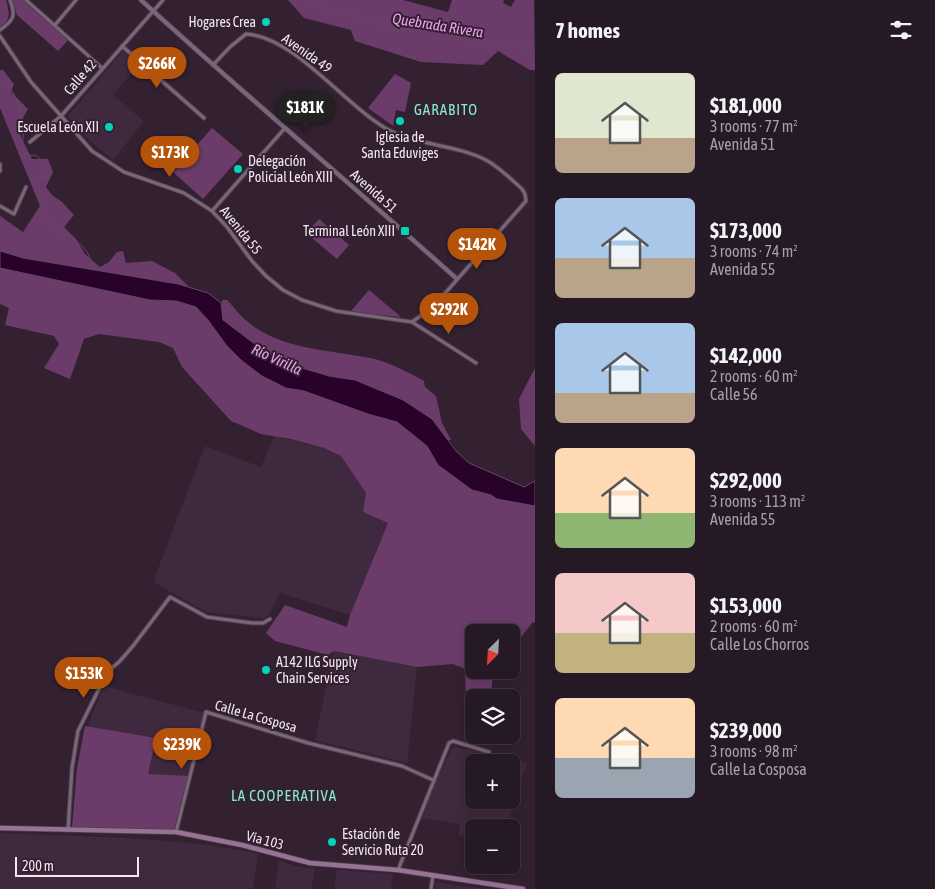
<!DOCTYPE html>
<meta charset="utf-8">
<style>
body{margin:0;font-family:"Asap Condensed",sans-serif;background:#322632;color:#f1f3f6;height:100vh;display:flex;flex-direction:column;font-size:19px;white-space:nowrap}
*{box-sizing:border-box;margin:0}
p{font-size:16px;color:#a4a0a7}
.icon{flex:none;width:28px;height:28px;fill:none;stroke:currentColor;stroke-width:2;stroke-linecap:round;stroke-linejoin:round}
.map{position:relative;flex:1;overflow:hidden}
.sheet{display:flex;flex-direction:column;background:#261926;width:400px}
.sheet>*{flex:none}
.needle{width:32px;rotate:204deg}
.controls{position:absolute;left:465px;top:624px;display:grid;gap:10px}
.controls a{display:grid;place-items:center;width:55px;height:55px;border-radius:8px;background:#261926;box-shadow:0 2px 12px #0003,0 0 0 1px #423843;font-size:25px}
.scale{position:absolute;left:15px;bottom:12px;width:124px;box-sizing:border-box;padding-left:5px;border:2px solid #f3e7f2;border-top:0;font-size:14px;line-height:18px;white-space:nowrap;color:#f3e7f2;-webkit-text-stroke:4px #332132;paint-order:stroke}
.price{position:absolute;translate:-50% -42px;padding:0 11px;border-radius:18px;background:#b45309;color:#fff;font-size:16px;line-height:32px;filter:drop-shadow(0 1px 2px #0008)}
.price::after{content:'';position:absolute;left:50%;top:30px;width:15px;height:11px;margin-left:-8px;background:inherit;clip-path:polygon(0 0,100% 0,50% 100%)}
.price.active{background:#222;color:#fff}
ul{padding:0;list-style:none}
li{display:flex;align-items:center;gap:15px;height:125px;padding:0 20px}
li span{display:grid;place-items:center;flex:none;width:140px;height:100px;border-radius:8px;color:#555}
li>.icon{margin-inline-start:auto}
span .icon{width:60px;height:60px;fill:#fffc;stroke-width:1}
li b{font-size:21px}
h2{display:flex;justify-content:space-between;align-items:center;height:60px;padding:0 20px;font-size:21px}
main{display:flex;flex:1;min-height:0}
.map>svg:first-child{display:block}
.built{fill:#3f293e;fill-rule:evenodd}
.green{fill:#6b3c6a}
.water{fill:#280228;stroke:#654765}
.lines{fill:none;stroke-linecap:round;stroke-linejoin:round}
.stream{stroke:#654765;stroke-width:1}
.minor-casing{stroke:#4e3f4e;stroke-width:5}
.tertiary-casing{stroke:#4e3f4e;stroke-width:5.5}
.secondary-casing{stroke:#4e3f4e;stroke-width:6}
.minor{stroke:#7a6579;stroke-width:3}
.tertiary{stroke:#7a6579;stroke-width:4}
.secondary{stroke:#967395;stroke-width:4.5}
.poi-dot{fill:#01d5b7;stroke:#332132;stroke-width:2}
.labels{text-anchor:middle;dominant-baseline:central;stroke-width:4;stroke-linejoin:round;paint-order:stroke}
.poi-label{font-size:14px;fill:#f3e7f2;stroke:#332132;text-anchor:end}
.street-label{font-size:14px;fill:#f3e7f2;stroke:#332132}
.water-label{font-size:15px;font-style:italic;fill:#efa0ed;stroke:#332132}
.neighbourhood-label{font-size:15px;letter-spacing:1px;fill:#86ead3;stroke:#332132}
</style>
<main>
<div class="map">
<svg width="535" height="889" viewBox="0 0 535 889">
<rect width="100%" height="100%" fill="#332132"/>
<path class="built" d="M123,51l16,13 -26,31 31,26 -31,39 -25,-21 -20,-23z
M274,436l50,12 17,8 25,37 -3,19 25,11 -38,92 -70,-22 -11,22 -5,3 -57,-6 -54,-30 52,-136 56,21z
M334,651l83,16 -10,96 -92,-23z
M104,686l100,27 -16,63 -41,-2 9,-36 -69,-11z
M453,747l19,3 17,7 38,6 -20,64 -33,1v9l-16,-2 2,-11 -38,-6 16,-42zM474,762h37v38h-37z
M0,833l127,5 75,6 56,9 -5,36h-253z
M279,860l16,6 20,3 -4,20h-36z
M337,870l56,4 -2,15h-57z
M436,882l23,4 30,3h-54z"/>
<path class="green" d="M0,0h6c3,12 6,19 -6,27z
M12,0h12l45,39 -11,12 -41,-36z
M288,0h115l45,12 4,-12h52l-1,3 8,4 4,-7h19l1,70h-5l-32,-19 -15,14 -62,-3 -66,-21 -4,-11 -47,-12z
M0,70h3l11,14 -3,8 17,17 -5,9 4,12 -7,5 12,24h16l5,13 -7,15 6,8 10,7 12,13 -10,12 12,12 9,15 15,13 9,-5 8,-10 6,-1 3,12 26,-2 23,12 14,14 -11,-3 -155,-26 -23,-7v-35l23,16 17,-26 -40,-98z
M395,74l16,9 -6,29 -9,-2 -3,16 -25,-18z
M212,128l31,26 -40,45 -30,-27z
M319,219l30,26 -12,14 -31,-26z
M0,268l150,32 26,1 20,6 12,13 19,26 14,14 21,16 24,12 18,3 64,23 29,8 30,24 11,19 34,25 19,5 6,4 38,7v116l-3,1 -11,14 -10,1v-6h-37v38h19l-2,27 -17,1v24h-7l-2,-53 -12,-5 -36,3 -83,-16 -6,4 -53,-14 -9,-8 19,-28 62,22 3,-12 38,-92 -25,-11 3,-19 -25,-37 -17,-8 -33,-9 -30,-5 -30,-13 -49,-54 -9,-19 -14,-6 -60,-8 -15,5 -14,40 -26,-11 15,-24 -5,-8 -49,-11 4,-17 -9,-4z
M369,290l32,27 -51,-5z
M222,300h5c7,7 13,16 21,22 33,28 86,28 127,37 17,5 33,13 49,22l1,6 11,9 6,27 9,17h-3l-16,-21 -29,-19 -48,-20 -26,-4 -37,-11 -28,-14 -42,-32z
M535,368v78l-14,-17 -2,-30z
M85,726l71,12 -8,36 40,2 -14,54 -102,-2 5,-60z"/>
<path class="water" d="M0,251l23,7 155,26 30,9 13,10 2,17 41,31 28,14 37,11 26,4 48,20 29,19 24,32 13,12 55,24 11,-6v25l-38,-7 -6,-4 -19,-5 -34,-25 -11,-19 -30,-24 -29,-8 -64,-23 -18,-3 -24,-12 -21,-16 -14,-14 -19,-26 -12,-13 -20,-6 -26,-1 -150,-32z"/>
<g class="lines">
<path class="stream" d="M311,0l16,8 67,21 43,2 33,10 65,8
M0,76c4,5 9,9 12,15 7,10 10,26 11,38 1,12 -3,14 4,27l8,-1 14,10 2,8 -4,4 -4,-1 -4,2c-1,18 4,37 17,51 2,3 7,4 10,6 18,11 23,14 27,35"/>
<defs>
<path id="minor" d="M26,0l76,68
M55,25l21,-25
M0,30c14,-10 16,-14 10,-30
M0,36l31,46 61,69 32,21 60,21 28,18 15,16 25,34 14,15 17,14 19,10 34,11 76,11 64,41
M122,46l82,72
M213,65l17,-18 16,-13c47,3 94,65 133,90 31,22 74,19 107,36 13,7 25,19 36,29l3,5 1,7 -93,106 -21,15
M30,142l31,-26 102,-116
M0,164v7
M0,206l14,8 12,-27
M212,211l73,-83
M68,830l4,-62 6,-37 30,-60 11,-9 14,-16 37,-49 37,20 45,6h11l7,-4
M176,832l30,-120 102,31 94,23 31,14
M398,870l51,-127 4,-2 36,11
M431,889l2,-14"/>
<path id="tertiary" d="M141,0c104,95 211,185 316,279"/>
<path id="secondary" d="M0,828l176,4 66,13 68,18 88,7 125,19"/>
</defs>
<use href="#minor" class="minor-casing"/>
<use href="#tertiary" class="tertiary-casing"/>
<use href="#secondary" class="secondary-casing"/>
<use href="#minor" class="minor"/>
<use href="#tertiary" class="tertiary"/>
<use href="#secondary" class="secondary"/>
</g>
<g class="poi-dot">
<circle cx="266" cy="22" r="5"/>
<circle cx="400" cy="121" r="5"/>
<circle cx="109" cy="127" r="5"/>
<circle cx="238" cy="169" r="5"/>
<rect x="400" y="226" width="10" height="10" rx="2.5"/>
<circle cx="266" cy="670" r="5"/>
<circle cx="332" cy="842" r="5"/>
</g>
<g class="labels">
<g class="poi-label">
<text x="256" y="22">Hogares Crea</text>
<text x="99" y="127">Escuela León XII</text>
<text x="400" y="137" text-anchor="middle">Iglesia de<tspan x="400" dy="16">Santa Eduviges</tspan></text>
<text x="248" y="161" text-anchor="start">Delegación<tspan x="248" dy="16">Policial León XIII</tspan></text>
<text x="395" y="231">Terminal León XIII</text>
<text x="276" y="662" text-anchor="start">A142 ILG Supply<tspan x="276" dy="16">Chain Services</tspan></text>
<text x="342" y="834" text-anchor="start">Estación de<tspan x="342" dy="16">Servicio Ruta 20</tspan></text>
</g>
<g class="street-label">
<text transform="translate(307 53) rotate(35)">Avenida 49</text>
<text transform="translate(80 77) rotate(-49)">Calle 42</text>
<text transform="translate(374 191) rotate(41)">Avenida 51</text>
<text transform="translate(241 230) rotate(51)">Avenida 55</text>
<text transform="translate(256 716) rotate(16)">Calle La Cosposa</text>
<text transform="translate(265 840) rotate(15)">Vía 103</text>
</g>
<g class="water-label">
<text transform="translate(438 25) rotate(9)">Quebrada Rivera</text>
<text transform="translate(277 359) rotate(25)">Río Virilla</text>
</g>
<g class="neighbourhood-label">
<text x="446" y="109">GARABITO</text>
<text x="284" y="795">LA COOPERATIVA</text>
</g>
</g>
</svg>
<div class="controls">
<a><svg class="needle" viewBox="-14 -14 28 28"><path d="M0-13l5 13h-10z" fill="#e53935"/><path d="M0 13l5-13h-10z" fill="#a4a0a7"/></svg></a>
<a><svg class="icon" aria-label="layers" viewBox="0 0 24 24"><path d="M12 4l9 5-9 5-9-5zM3 14l9 5 9-5"/></svg></a>
<a>+</a>
<a>−</a>
</div>
<div class="scale">200 m</div>
<b class="price" style="left:157px;top:89px">$266K</b>
<b class="price active" style="left:305px;top:133px">$181K</b>
<b class="price" style="left:170px;top:178px">$173K</b>
<b class="price" style="left:477px;top:270px">$142K</b>
<b class="price" style="left:449px;top:335px">$292K</b>
<b class="price" style="left:84px;top:699px">$153K</b>
<b class="price" style="left:182px;top:770px">$239K</b>
</div>
<section class="sheet">
<h2>7 homes<svg class="icon" aria-label="filters" viewBox="0 0 24 24"><path d="M4 7h16M4 17h16"/><circle cx="9" cy="7" r="2"/><circle cx="15" cy="17" r="2"/></svg></h2>
<ul>
<li><span style="background:linear-gradient(#dfe7d0 65%,#b9a48a 0)"><svg class="icon" aria-label="home" viewBox="0 0 24 24"><path d="M3 11l9-7 9 7M6 9v11h12V9"/></svg></span><div><b>$181,000</b><p>3 rooms · 77 m²</p><p>Avenida 51</p></div></li>
<li><span style="background:linear-gradient(#a9c7e8 60%,#b9a48a 0)"><svg class="icon" aria-label="home" viewBox="0 0 24 24"><path d="M3 11l9-7 9 7M6 9v11h12V9"/></svg></span><div><b>$173,000</b><p>3 rooms · 74 m²</p><p>Avenida 55</p></div></li>
<li><span style="background:linear-gradient(#a9c7e8 70%,#b9a48a 0)"><svg class="icon" aria-label="home" viewBox="0 0 24 24"><path d="M3 11l9-7 9 7M6 9v11h12V9"/></svg></span><div><b>$142,000</b><p>2 rooms · 60 m²</p><p>Calle 56</p></div></li>
<li><span style="background:linear-gradient(#ffd9b3 65%,#8fb573 0)"><svg class="icon" aria-label="home" viewBox="0 0 24 24"><path d="M3 11l9-7 9 7M6 9v11h12V9"/></svg></span><div><b>$292,000</b><p>3 rooms · 113 m²</p><p>Avenida 55</p></div></li>
<li><span style="background:linear-gradient(#f6c9c9 60%,#c2b280 0)"><svg class="icon" aria-label="home" viewBox="0 0 24 24"><path d="M3 11l9-7 9 7M6 9v11h12V9"/></svg></span><div><b>$153,000</b><p>2 rooms · 60 m²</p><p>Calle Los Chorros</p></div></li>
<li><span style="background:linear-gradient(#ffd9b3 60%,#9aa5b1 0)"><svg class="icon" aria-label="home" viewBox="0 0 24 24"><path d="M3 11l9-7 9 7M6 9v11h12V9"/></svg></span><div><b>$239,000</b><p>3 rooms · 98 m²</p><p>Calle La Cosposa</p></div></li>
</ul>
</section>
</main>
